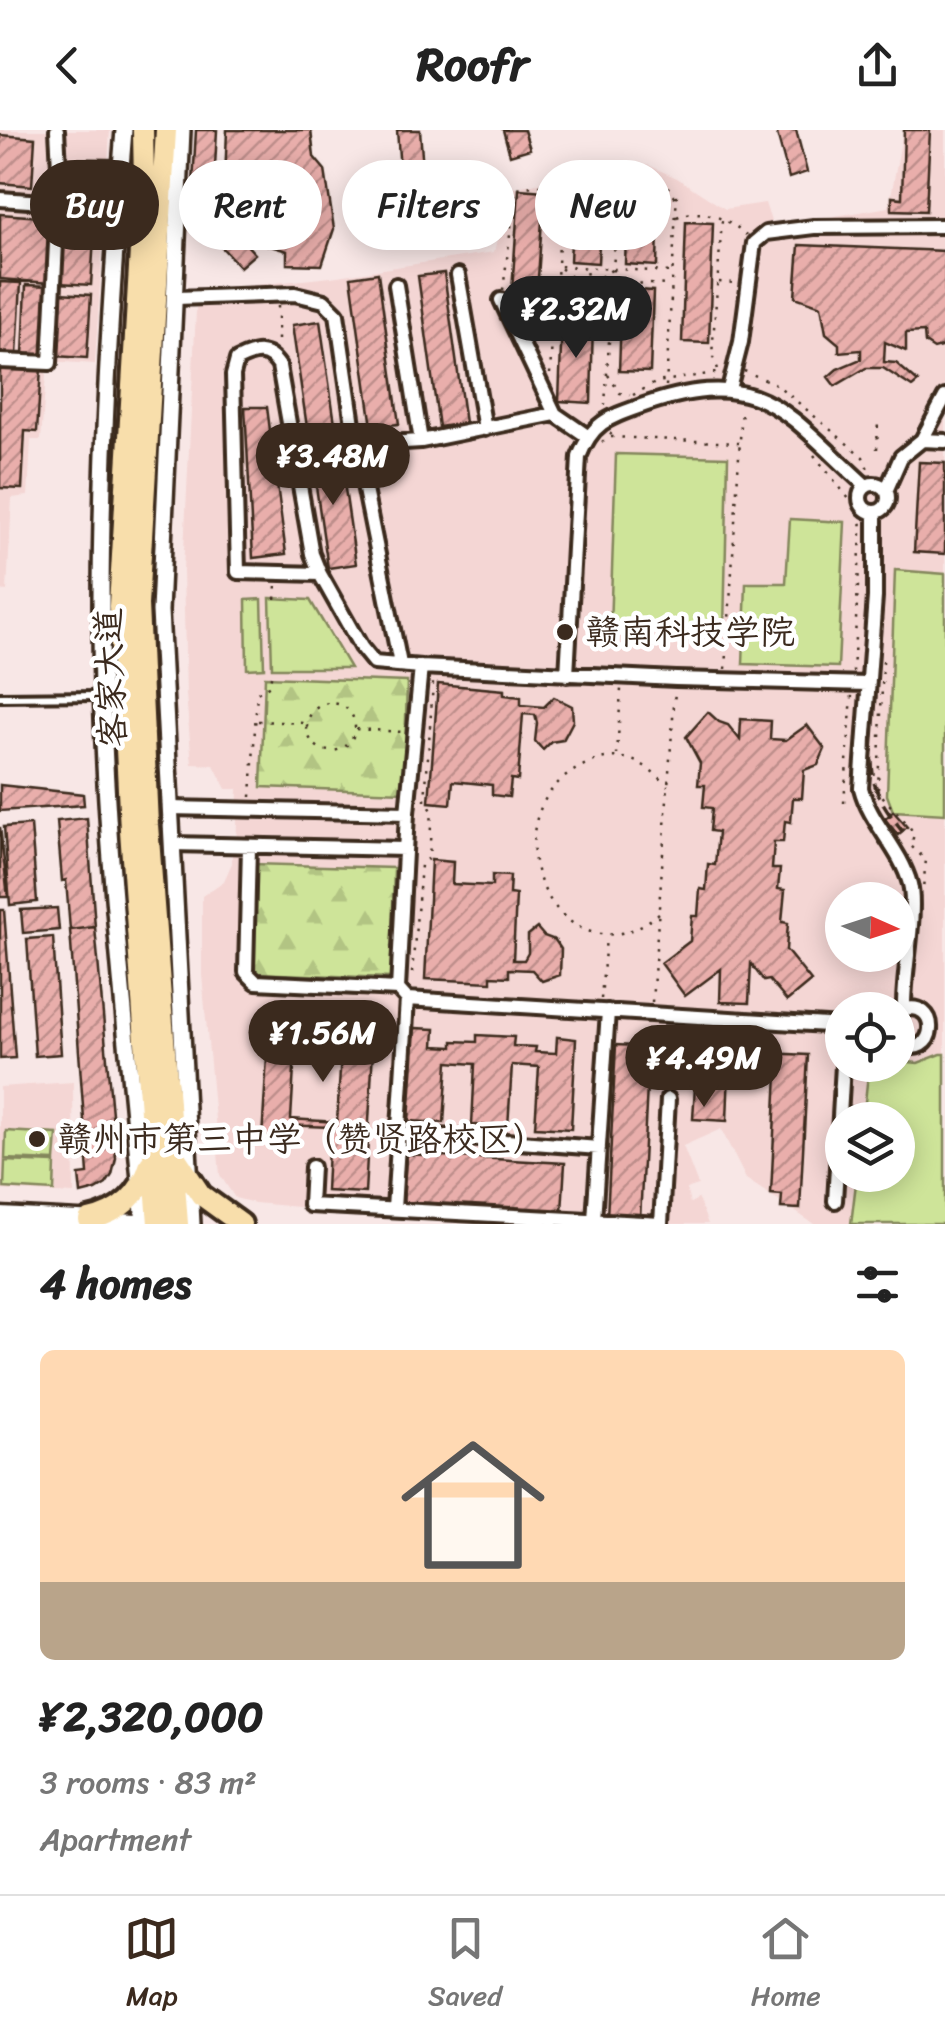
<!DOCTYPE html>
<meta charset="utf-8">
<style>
body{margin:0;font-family:Sriracha,"LXGW WenKai TC",sans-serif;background:#f6f6f6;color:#222;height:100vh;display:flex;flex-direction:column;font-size:38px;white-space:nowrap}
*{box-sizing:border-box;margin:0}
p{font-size:32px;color:#767676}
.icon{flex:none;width:55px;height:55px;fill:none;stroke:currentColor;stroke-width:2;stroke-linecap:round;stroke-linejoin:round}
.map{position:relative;height:1094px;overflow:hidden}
.details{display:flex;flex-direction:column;background:#fff;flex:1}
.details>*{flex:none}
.guide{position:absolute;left:30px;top:30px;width:885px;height:90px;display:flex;gap:20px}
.needle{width:65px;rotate:93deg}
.buttons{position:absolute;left:825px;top:752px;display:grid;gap:20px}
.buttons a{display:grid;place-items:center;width:90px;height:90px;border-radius:50%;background:#fff;box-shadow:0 5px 25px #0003;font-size:50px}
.price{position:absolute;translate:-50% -85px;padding:0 22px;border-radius:35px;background:#3b2a1e;color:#fff;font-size:32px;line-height:65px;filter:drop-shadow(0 2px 5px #0008)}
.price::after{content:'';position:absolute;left:50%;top:60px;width:30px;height:22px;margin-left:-15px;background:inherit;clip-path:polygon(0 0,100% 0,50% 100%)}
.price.current{background:#222;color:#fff}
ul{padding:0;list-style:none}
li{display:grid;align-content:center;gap:20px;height:530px;padding:0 40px}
li span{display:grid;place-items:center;height:310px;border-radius:15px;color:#555}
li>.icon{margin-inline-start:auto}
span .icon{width:180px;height:180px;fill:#fffc;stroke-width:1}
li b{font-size:42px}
h2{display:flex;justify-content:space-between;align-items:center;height:120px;padding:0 40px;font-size:42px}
.chip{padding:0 35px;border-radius:45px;background:#fff;box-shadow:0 5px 25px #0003;font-size:35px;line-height:90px}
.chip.current{background:#3b2a1e;color:#fff}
header{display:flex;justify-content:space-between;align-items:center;height:130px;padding:0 40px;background:#fff;font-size:45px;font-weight:700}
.tab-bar{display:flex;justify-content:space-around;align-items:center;height:140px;border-top:2px solid #e0e0e0;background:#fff;font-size:28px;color:#767676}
.tab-bar a{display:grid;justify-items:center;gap:5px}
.tab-bar .current{color:#3b2a1e}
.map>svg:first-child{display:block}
.built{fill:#f4d6d4;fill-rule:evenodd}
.green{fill:#cee499;stroke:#84875c;stroke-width:2.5}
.forest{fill:url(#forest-firs);stroke:#84875c;stroke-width:2.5}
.building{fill:url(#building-hatch);stroke:#3b2a1e;stroke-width:2.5;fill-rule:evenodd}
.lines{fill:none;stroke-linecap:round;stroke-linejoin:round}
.service-casing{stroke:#3b2a1e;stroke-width:14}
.minor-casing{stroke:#3b2a1e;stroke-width:20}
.tertiary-casing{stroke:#3b2a1e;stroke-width:22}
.secondary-casing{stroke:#3b2a1e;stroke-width:25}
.primary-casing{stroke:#3b2a1e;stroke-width:28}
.path{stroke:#3b2a1e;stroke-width:2.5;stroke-dasharray:2.5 8;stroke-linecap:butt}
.service{stroke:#fff;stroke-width:6}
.minor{stroke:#fff;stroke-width:12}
.tertiary{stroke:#fff;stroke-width:15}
.secondary{stroke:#fff;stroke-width:18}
.primary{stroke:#f8deab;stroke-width:20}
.rail{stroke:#3b2a1e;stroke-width:4;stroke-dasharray:15 8;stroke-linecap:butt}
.poi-dot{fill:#3b2a1e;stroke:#fff;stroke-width:4}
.labels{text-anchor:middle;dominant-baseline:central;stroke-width:9;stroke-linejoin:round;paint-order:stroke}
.poi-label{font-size:35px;fill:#3b2a1e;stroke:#fff;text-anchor:start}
.street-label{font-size:35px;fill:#3b2a1e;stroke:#fff}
</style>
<header><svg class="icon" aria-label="back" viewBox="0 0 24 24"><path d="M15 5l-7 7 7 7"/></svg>Roofr<svg class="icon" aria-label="share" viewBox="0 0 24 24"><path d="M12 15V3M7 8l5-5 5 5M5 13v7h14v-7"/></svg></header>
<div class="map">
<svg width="945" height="1094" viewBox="0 0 945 1094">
<defs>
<pattern id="forest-firs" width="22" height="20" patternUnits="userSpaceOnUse" patternTransform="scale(2.5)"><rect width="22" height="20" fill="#cee499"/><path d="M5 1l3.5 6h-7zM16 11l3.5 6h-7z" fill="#b2c483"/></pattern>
<pattern id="building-hatch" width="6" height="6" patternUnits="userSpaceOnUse" patternTransform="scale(2.5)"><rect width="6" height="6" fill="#e9aeab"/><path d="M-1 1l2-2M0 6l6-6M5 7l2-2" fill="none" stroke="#be8e8b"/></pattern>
</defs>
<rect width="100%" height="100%" fill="#f8e7e6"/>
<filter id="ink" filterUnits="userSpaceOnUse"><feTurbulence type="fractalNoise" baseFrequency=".01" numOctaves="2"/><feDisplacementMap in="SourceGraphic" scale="20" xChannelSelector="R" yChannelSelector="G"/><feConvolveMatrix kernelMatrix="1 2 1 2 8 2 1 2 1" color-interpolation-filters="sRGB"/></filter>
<g filter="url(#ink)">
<path class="built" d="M0,0h110l-15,234 -48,-3 -6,79h-10l-3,56 -16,2 -5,93 -7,-1z
M903,0h42v1094h-131l-68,-45 -25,-50 -38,17 15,39 -12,4 4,14 8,-4 10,25h-226l-227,-21 -20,-5 -15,-23 -18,-200v-79l22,-15 8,-18v-11h4l2,-63h-12l-12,-24 -22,-1 -6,-70 -3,-124 14,-279 134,-14 163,-25 15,-63 93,-20 46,-4 29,13 48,31 40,-6 7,21 22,-1 95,-16zM842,770h56v55h-56zM842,880h56v55h-56zM842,990h56v55h-56z
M73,952l1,112 -74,-4v-103z"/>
<path class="green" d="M616,324l112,3 -4,172 -114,-1z
M790,389l55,3 -7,145 -95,-3 3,-81h40z
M895,440l50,4v240l-52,-3 -6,-16z
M270,468l40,2 40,68h-78z
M262,469l2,69 -17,1 -1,-69z
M941,924h4v170h-94l6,-49h41v-55h-35l6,-55h29v-4l20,2z
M6,1001l51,3 -2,27 -50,-2z
M5,1031l50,2 -1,28 -50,-3z"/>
<path class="forest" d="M265,547l142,5 -3,110 -143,-5z
M252,734l142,4 -3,110 -142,-5z"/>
<path class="building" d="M196,0h21l-3,55 -21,-1z
M227,0h84l3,27 11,13 9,59 -12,36 -35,-1v-13l-26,-8 -16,-12 -21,-26z
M397,0h23l5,65 -23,2z
M503,0h21l6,19 -20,6z
M776,0h20l11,42 -18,6z
M904,0h26l-4,81 -34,-1v-13l10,1z
M0,5l35,3 -3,48 -32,-3z
M574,52h28l-4,81 -28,-2z
M628,53l31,1 -2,82 -32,-2z
M193,54l21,1 -1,23 42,46 -15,13 -48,-52z
M519,59l25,2 -8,116 -25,-1z
M0,84l55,4 -5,65 -50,-4z
M62,90l33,2 -4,63 -32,-2z
M686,92l27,1 -4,120 -27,-1z
M799,115l146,6v89l-4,7 -7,2 -9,-6 -1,-11 -18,1v18l-21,-9 -1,20 12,1 22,19 -6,5 -29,-19h-17l-31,18 -7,-9 9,-8 24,-10v-9l-22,2v-8l-13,-11 -5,-27 -26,-9z
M378,143l21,151 -27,3 -21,-150z
M444,143l21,150 -26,4 -21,-151z
M0,152l21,1 -4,72 -17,-1z
M26,155l26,1 -3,71 -26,-1z
M622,159l31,2 -3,81 -31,-1z
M59,163l32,2 -4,63 -32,-2z
M562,190l31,1 -2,82 -32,-2z
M320,191l17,116 -28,4 -17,-116z
M0,236l41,2 -4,64 -12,-1 -3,58 -22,-1z
M245,277h22l19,147 -33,4z
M339,318l17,116 -28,4 -17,-116z
M919,332l26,1v91l-31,-2z
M438,554l66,6v5l17,2v8l23,2 10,-10 18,9 1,15 -10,19 -12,2 -8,8 -8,-9 2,-18 -2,-8 -12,-1 -5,66 -7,-1 -2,18 -17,-2v-10l-39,-4 -2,23 -22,-2z
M708,582l11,10 9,3 12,15 1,-21 30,2 -1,18 16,1 21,-15 18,24 -7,16 -14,5 -2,28h-9l-2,24 -6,-1 -2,21h-9l-2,27h8l-2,20 7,1 -3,32 6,1 -2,27 25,31 -24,20 -18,-21 -5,1 -13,-17 -2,39 -29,-1 1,-33 -36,27 -24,-33 29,-22 2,-25h6l2,-27 6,1 2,-26 7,1 3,-33 -8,-1 2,-23 -9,-1 2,-22h-7l2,-22 -14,-26z
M0,655l83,9 1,11 -84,6z
M893,681l14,16 -9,8 -13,-16z
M87,688l8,109 -25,3 -4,-50 -4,1 -5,-60z
M31,695l6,77 -27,3 -6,-78z
M0,697l8,70h-8z
M431,730l22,2 -1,22 40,2v-11l18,1 -1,18 7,1 -3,65h11l4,-7v-18l9,-7 7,8 11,4 6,9 -1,26 -18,6 -10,-11 -23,-1v8l-18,-1v6l-66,-3z
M57,778l2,22 -36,3 -2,-23z
M0,780h4l11,148 -15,1z
M95,797l21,231 -4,17 -6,9 -10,6 -15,4 -2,-19 9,-1 -18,-244z
M53,807l8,117 -26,2 -8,-117z
M270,878l105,6 -10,179 -39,-2 3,-64 -43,-2 -1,14 -23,-1zM296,904l36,2 -1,17h10l-4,69 -46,-3z
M415,898l20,1 -1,17 19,1v-6l24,1v-7l37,2 -1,9 23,1 -1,5 21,1 1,-16 19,2 -5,90 -36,-2 4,-60 -27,-2 -4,62 -36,-2 3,-61 -27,-2 -4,61 -35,-2z
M659,913l109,5v5l40,2 -8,154 -19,-1 1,-13 -11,-1 6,-121 -9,-1 -1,12 -25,-1 1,-13h-14l-2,51 -34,-2 3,-50 -15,-1 -1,11 -22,-1v-10h-10l-8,151 -33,-2 9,-172 42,2z
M406,1024l159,9 -3,49 -159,-9z"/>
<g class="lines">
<defs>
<path id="service" d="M0,567l99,-1"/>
<path id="minor" d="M57,0l2,37
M0,69l58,4 1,-36 62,1
M458,145l27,154
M396,155l25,156
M176,168l119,-4 29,7 13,13 19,131 44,219
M501,170l54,114
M0,231l50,2 8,-160
M729,259l12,-47 13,-99 12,-10 48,-6 131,-1
M922,310l23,1
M356,315l65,-4 134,-27 32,22
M860 368a14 14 0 1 1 28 0a14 14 0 1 1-28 0Z
M886,361l15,-34 21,-17 23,-43
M875,383v84l-14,191c9,35 39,60 49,96 7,26 -7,92 -6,124
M320,444l-8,-20 -33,-188c-12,-18 -24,-15 -42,-6l-4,15 5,197 82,2 41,73 13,16 47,4
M567,545l12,-218c13,-34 28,-39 62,-51 120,-42 143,6 225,80
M169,678l238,5
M172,714l233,5
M249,716l-3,126 10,10 142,7
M842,896l-435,-27 -9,-10 9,-176 14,-146 255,12 192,5
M898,912c39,24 46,-48 1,-31
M399,1003l200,15
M312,1037l-2,38 351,19 7,-125
M835,1071l8,-136
M394,1079l13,-210
M594,1090l14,-209"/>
<path id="tertiary" d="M124,0c-13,158 -23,318 -23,476 -1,206 25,413 43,618
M182,0l-22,481 32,613"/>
<path id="secondary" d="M0,1087l137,7"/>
<path id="primary" d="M143,0l1,53 -25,423 11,224 28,394
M166,0l-28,475 10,220 30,399
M177,1029l24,36 40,29
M89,1090c31,-7 52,-26 61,-56"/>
</defs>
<use href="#service" class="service-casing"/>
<use href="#minor" class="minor-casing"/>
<use href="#tertiary" class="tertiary-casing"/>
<use href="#secondary" class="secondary-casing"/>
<use href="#primary" class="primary-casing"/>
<path class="path" d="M561,56l-3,80 52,42
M677,87c22,-10 52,1 69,18
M612,152l8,-107
M719,152l17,1
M503,160l13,-102 45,-5 7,-7 77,-3 18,7 14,20
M554,175l4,-39 113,6
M556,175l57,-36
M278,176v42
M583,176l4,-37
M611,177l1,-25 57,3
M718,239l-6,-14 10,-135
M744,241l32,13 87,73 5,12
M550,244l4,-68 57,3 -6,96
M608,245l12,18 10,2
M666,256l11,-193
M633,265l24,-13 64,-10
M611,307l128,6
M602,312l12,-11
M307,318l37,-2
M877,319l1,-29
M814,325l35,44 11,4
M275,469l1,-14
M883,531l-5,128c10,18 26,27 36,45l-3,12 15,14 -3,28
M726,539l16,-262
M853,542l9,-156
M307 597a24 24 0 1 1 48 0a24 24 0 1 1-48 0Z
M258,591l47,2
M356,599l47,3
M617,625l4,-66
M251,667l6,-104 13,-8 2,-17
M844,673l8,-108
M659,783c-100,85 -189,-107 -65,-152 31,-11 53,3 74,25
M412,843l9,-108 8,-7 3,-48 -7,-9 8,-118
M601,869l5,-62
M652,872l23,-311"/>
<use href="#service" class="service"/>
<use href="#minor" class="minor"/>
<use href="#tertiary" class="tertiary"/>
<use href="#secondary" class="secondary"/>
<use href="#primary" class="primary"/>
<path class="rail" d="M872,607c-2,46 2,58 31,95"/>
</g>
</g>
<g class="poi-dot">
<circle cx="565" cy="502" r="10"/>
<circle cx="37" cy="1009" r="10"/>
</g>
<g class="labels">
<g class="poi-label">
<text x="585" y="502">赣南科技学院</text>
<text x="57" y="1009">赣州市第三中学（赞贤路校区）</text>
</g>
<g class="street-label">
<text transform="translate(110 548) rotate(-92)">客家大道</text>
</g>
</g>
</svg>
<div class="buttons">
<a><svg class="needle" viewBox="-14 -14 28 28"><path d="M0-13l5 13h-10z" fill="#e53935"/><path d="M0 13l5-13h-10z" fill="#767676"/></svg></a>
<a><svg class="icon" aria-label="locate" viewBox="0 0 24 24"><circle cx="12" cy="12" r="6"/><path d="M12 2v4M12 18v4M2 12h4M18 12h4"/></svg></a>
<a><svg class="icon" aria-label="layers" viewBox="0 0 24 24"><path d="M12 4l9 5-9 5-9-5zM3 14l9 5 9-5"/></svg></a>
</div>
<b class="price current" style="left:576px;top:231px">¥2.32M</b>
<b class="price" style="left:333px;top:378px">¥3.48M</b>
<b class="price" style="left:323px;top:955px">¥1.56M</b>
<b class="price" style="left:704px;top:980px">¥4.49M</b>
<div class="guide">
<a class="chip current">Buy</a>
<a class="chip">Rent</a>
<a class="chip">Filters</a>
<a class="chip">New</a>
</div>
</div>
<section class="details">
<h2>4 homes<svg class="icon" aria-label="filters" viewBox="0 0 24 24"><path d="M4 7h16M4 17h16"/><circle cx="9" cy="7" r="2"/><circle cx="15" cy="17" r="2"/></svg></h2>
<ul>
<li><span style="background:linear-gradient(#ffd9b3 75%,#b9a48a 0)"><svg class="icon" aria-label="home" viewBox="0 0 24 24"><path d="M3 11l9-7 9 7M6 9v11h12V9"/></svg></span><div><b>¥2,320,000</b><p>3 rooms · 83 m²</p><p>Apartment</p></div></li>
</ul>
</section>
<nav class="tab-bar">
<a class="current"><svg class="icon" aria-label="map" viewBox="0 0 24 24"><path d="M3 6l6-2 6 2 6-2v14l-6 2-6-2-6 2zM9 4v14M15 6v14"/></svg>Map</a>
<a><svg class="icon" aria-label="saved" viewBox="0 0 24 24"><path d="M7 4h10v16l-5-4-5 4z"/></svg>Saved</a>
<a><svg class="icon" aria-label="home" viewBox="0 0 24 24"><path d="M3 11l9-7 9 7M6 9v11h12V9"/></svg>Home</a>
</nav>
